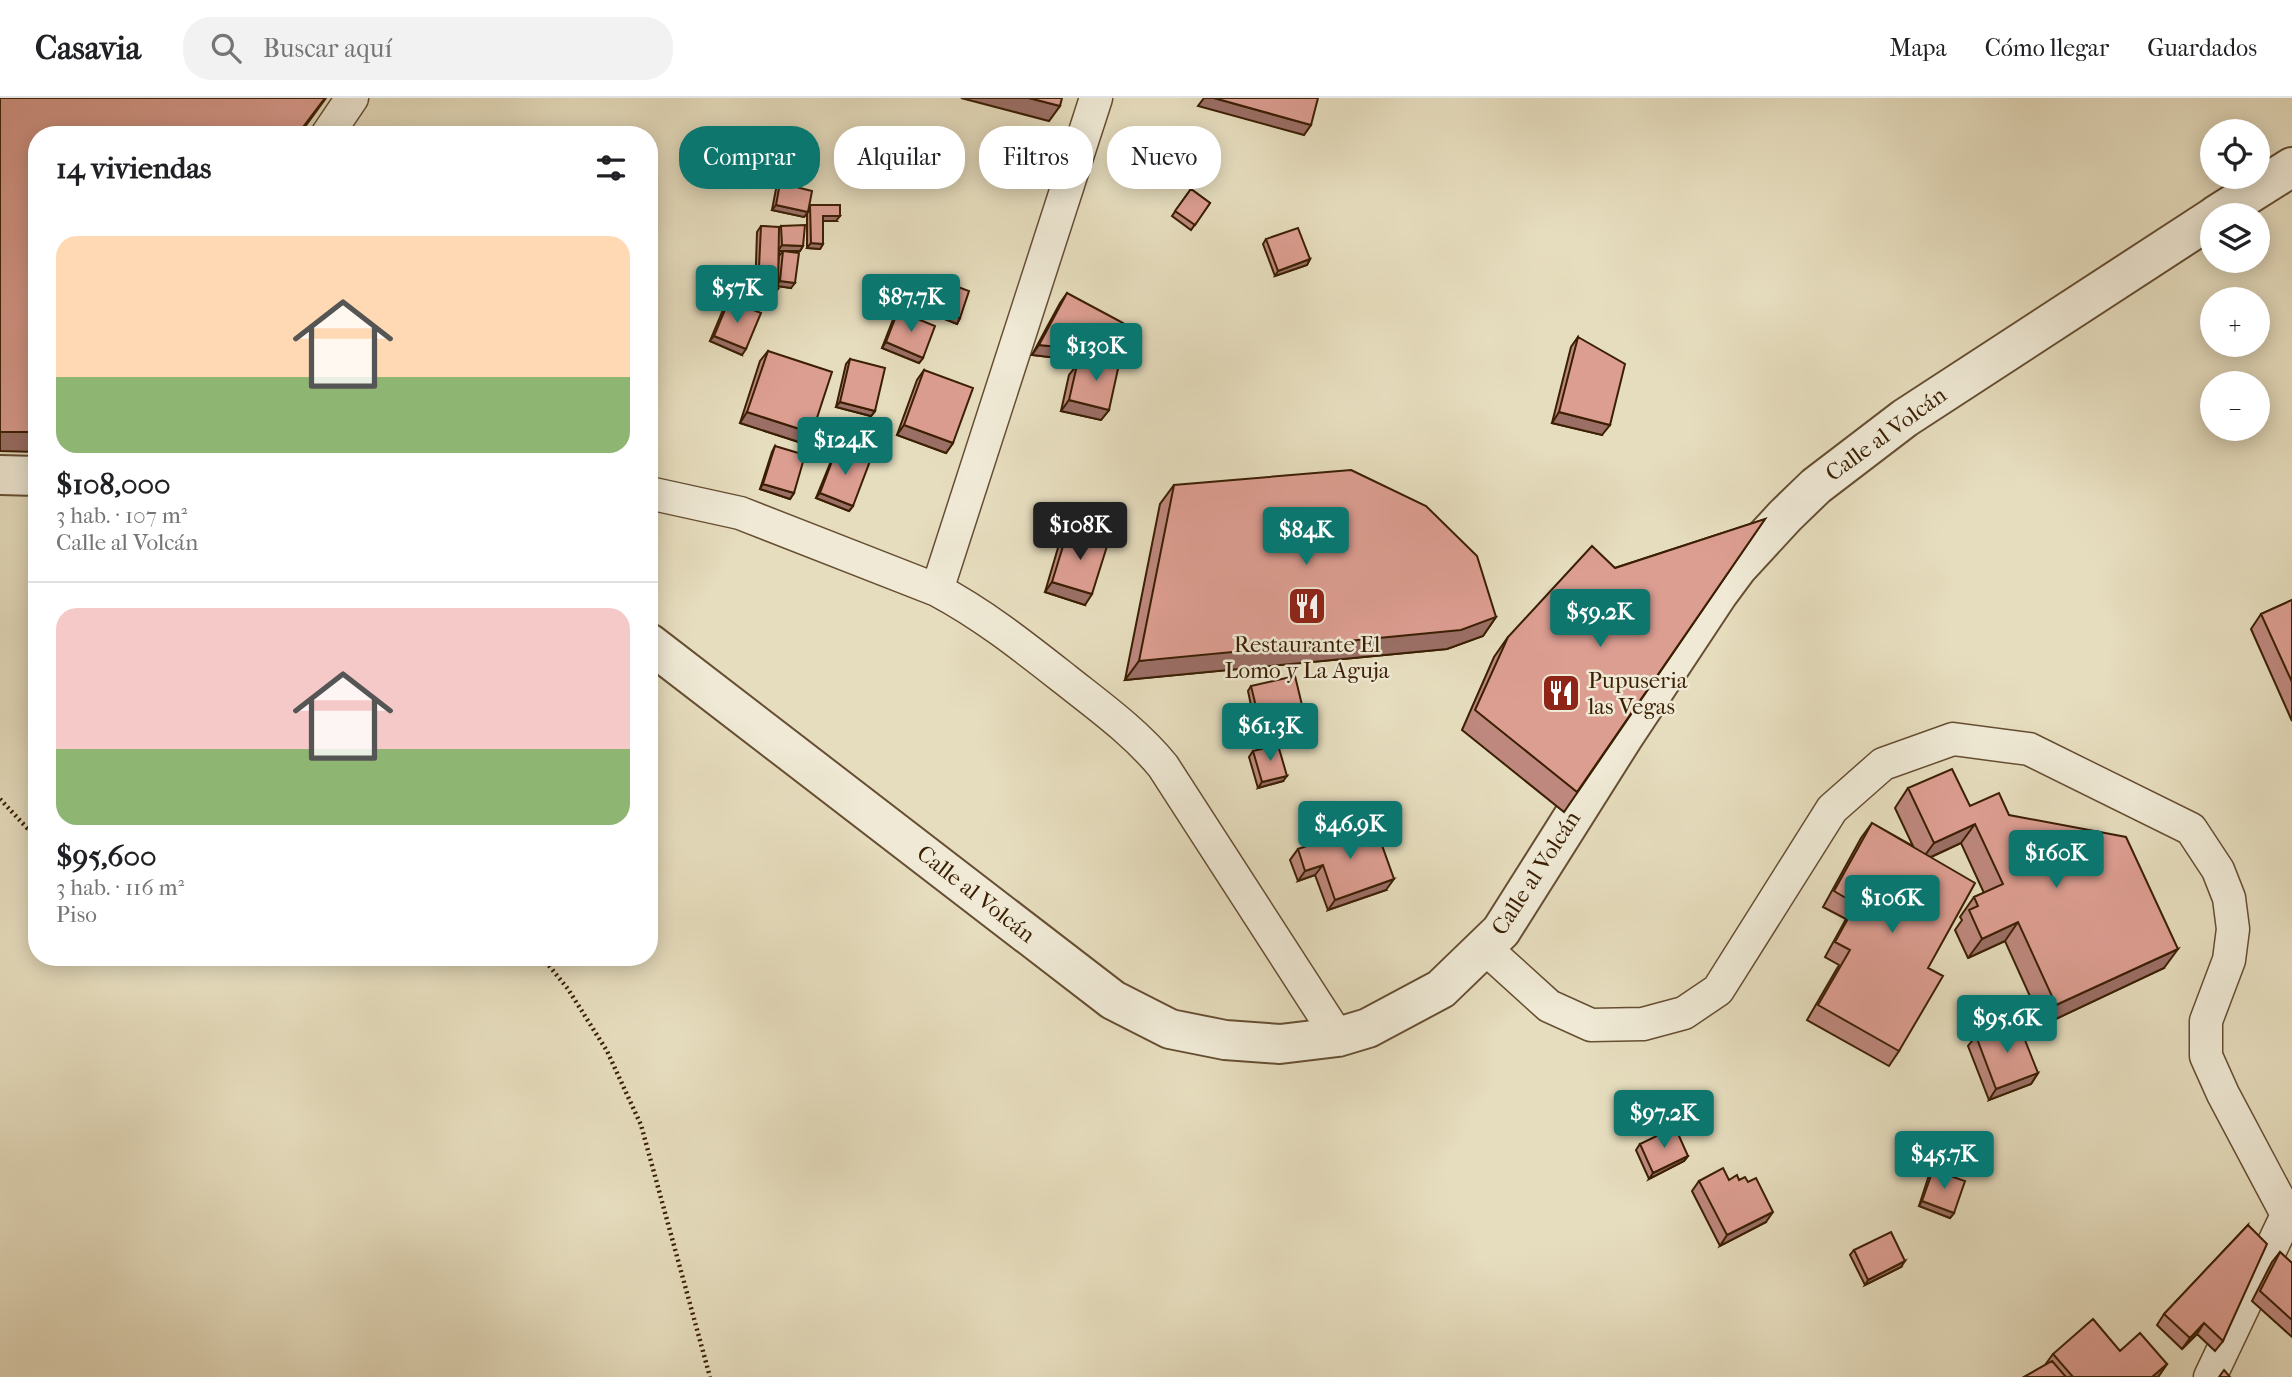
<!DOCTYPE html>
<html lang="es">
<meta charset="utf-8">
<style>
body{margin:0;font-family:"IM FELL French Canon",serif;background:#f2f2f2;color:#202124;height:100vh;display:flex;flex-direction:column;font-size:26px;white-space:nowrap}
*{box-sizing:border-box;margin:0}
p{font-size:23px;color:#757577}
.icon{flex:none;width:38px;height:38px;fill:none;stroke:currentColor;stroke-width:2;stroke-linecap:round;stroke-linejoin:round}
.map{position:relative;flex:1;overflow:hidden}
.panel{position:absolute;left:28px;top:28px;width:630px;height:840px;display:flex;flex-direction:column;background:#fff;border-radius:28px;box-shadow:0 4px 18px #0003}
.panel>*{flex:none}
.hud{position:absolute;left:679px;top:28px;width:665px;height:63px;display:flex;gap:14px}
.buttons{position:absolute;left:2200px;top:21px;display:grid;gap:14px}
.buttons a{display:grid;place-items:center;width:70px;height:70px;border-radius:50%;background:#fff;box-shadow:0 4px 18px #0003;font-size:35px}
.price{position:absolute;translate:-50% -60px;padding:0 16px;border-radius:7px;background:#0f766e;color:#fff;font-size:23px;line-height:46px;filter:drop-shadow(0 2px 4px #0008)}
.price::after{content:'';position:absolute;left:50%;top:42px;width:21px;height:16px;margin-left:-10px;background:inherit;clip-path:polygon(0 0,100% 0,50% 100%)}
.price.on{background:#222;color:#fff}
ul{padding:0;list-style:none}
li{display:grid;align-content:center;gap:14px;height:371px;padding:0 28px}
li+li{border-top:2px solid #e0e0e0}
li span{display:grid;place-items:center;height:217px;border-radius:21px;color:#555}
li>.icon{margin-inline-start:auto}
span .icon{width:126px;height:126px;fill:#fffc;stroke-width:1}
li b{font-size:30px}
h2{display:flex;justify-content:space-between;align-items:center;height:84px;padding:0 28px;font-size:30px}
.chip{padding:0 24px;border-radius:28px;background:#fff;box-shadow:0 4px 18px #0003;font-size:24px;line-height:63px}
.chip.on{background:#0f766e;color:#fff}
header{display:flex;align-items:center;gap:42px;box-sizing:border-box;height:98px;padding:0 35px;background:#fff;border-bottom:2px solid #e0e0e0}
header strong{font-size:33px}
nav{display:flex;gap:38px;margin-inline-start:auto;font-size:24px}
.search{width:490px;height:63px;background:#f2f2f2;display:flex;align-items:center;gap:18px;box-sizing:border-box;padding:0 24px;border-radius:28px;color:#757577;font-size:26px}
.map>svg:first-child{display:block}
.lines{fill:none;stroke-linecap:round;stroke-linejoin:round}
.minor-casing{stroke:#664e32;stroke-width:35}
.tertiary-casing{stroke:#664e32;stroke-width:42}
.path{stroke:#3b1f03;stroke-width:4.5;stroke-dasharray:2 3.5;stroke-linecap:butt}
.minor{stroke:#efe9d5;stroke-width:32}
.tertiary{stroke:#efe9d5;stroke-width:38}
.wall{fill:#be887e;stroke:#3b1f03;stroke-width:2}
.shaded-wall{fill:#9b6f66;stroke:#3b1f03;stroke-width:2}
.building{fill:#dd9e92;stroke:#3b1f03;stroke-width:2}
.labels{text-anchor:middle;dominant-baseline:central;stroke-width:5;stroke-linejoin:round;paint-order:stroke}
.street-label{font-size:23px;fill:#3b1f03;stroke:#efe9d5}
.poi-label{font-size:23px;fill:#3b1f03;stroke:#efe9d5}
</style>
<header>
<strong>Casavia</strong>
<div class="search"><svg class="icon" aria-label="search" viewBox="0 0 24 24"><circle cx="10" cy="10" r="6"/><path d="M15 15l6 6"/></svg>Buscar aquí</div>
<nav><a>Mapa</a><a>Cómo llegar</a><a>Guardados</a></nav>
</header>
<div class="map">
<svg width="2292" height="1279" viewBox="0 0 2292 1279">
<rect width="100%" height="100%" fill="#e6ddbe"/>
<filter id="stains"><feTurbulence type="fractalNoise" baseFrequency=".00286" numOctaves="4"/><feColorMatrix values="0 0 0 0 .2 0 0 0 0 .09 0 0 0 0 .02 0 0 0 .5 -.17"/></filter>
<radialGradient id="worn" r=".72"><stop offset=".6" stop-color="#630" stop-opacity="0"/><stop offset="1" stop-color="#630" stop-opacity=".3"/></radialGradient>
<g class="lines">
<defs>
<path id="minor" d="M327,37l25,-37
M649,395l91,20 197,77c47,25 87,57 129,90 34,27 69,52 97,86l175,271
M937,492l159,-492
M1485,850l64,58 42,19 52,-1 41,-11 34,-23 114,-181 51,-45 70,-25 76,10 162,80 27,41 11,28 4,31 -4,31 -23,61v35l17,38 69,130
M2210,1279l76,-160"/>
<path id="tertiary" d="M2216,117l76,-48
M0,377l37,1
M649,545l464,357 57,29 55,11 55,4 58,-7 30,-9 73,-39 60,-58 123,-195 94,-142 20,-27 47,-51 31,-30 89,-68 307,-200"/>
</defs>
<use href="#minor" class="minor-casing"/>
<use href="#tertiary" class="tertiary-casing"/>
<path class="path" d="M0,701l27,29 10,4
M542,859l26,32 39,62 34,74 69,252"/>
<use href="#minor" class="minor"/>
<use href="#tertiary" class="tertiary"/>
</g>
<path class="wall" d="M780,85l29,24 1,-2 26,16h-13v23l-3,5 -13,-1v-34l-3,3 -32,-7 4,-21z
M1191,91l19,14 -19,27 -19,-14z
M761,128l18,2 2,-2 22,20 -3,5h-21l-1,14 1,-9 4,-5 8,37 -13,-2 -4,8 -19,-1 2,-61z
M1266,141l44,20 -3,6 -32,11 -12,-32z
M950,186l10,34 -3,6 -20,-8 9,-27z
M1067,195l41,59 -5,7 6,51 -8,10 -40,-9 8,-36 8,-10 14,-3 -59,-7 28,-52z
M729,202l13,55 -32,-14 15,-36z
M898,213l25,47 -4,5 -37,-15 12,-31z
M1578,239l24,98 -50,-12 19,-76z
M768,253l44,82 -7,11 -65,-21 20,-62z
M850,261l25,52 -4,5 -35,-9 10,-43z
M924,272l29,73 -7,10 -49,-18 20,-55z
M775,348l19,47 -4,6 -30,-10 12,-37z
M837,350l16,58 -4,5 -33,-13 18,-44z
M1174,387l322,132 -13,19 -36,13 -322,31 35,-176z
M1765,421l-201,293 -102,-82 32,-73 14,-20 107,-69z
M1068,432l17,75 -40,-13 15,-51z
M2292,502v121l-41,-92 10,-15z
M1251,588l47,24 -44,10 -6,-29z
M1253,653l30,30 -25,7 -9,-31z
M1908,690l62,18 39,9 155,153 -121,57 -38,-84 -37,17 -13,-28 7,-10 -2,-3 14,-20 10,-4 -23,-50 -30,14 -3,111 -29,83 -10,15 -82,-46 32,-55 -14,-8 21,-38 -23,-12 38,-69 11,-15 41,23 -18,-38z
M1298,751l88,41 -58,20 -13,-35 -17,6 -8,-21z
M1976,938l62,37 -7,11 -42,16 -21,-54z
M1640,1046l48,12 -4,5 -35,18 -13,-29z
M1933,1072l21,43 -4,5 -31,-12 10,-31z
M1739,1082l27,42 -46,24 -28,-55 7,-10z
M2248,1127l-25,116 -8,10 -18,-17 -15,15 -25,-24 7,-11z
M1854,1152l47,17 -36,18 -15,-30z
M2280,1154l12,11v74l-40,-36 20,-39z
M2120,1253l47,13 -9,13h-134l21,-12 8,-11z"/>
<path class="shaded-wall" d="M325,0h1l-27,37h-2z
M961,0h68l31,8 -11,15z
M1204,0h10l97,27 -7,10 -106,-29z
M776,107l32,7 -4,5 -32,-7z
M823,118h17l-4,5h-16z
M811,145l12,1 -3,5 -13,-1z
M782,147l21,1 -3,5h-22z
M1310,161l-3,6 -32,11 3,-5z
M780,183l15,2 -4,5 -15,-2z
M758,190l20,1 -4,5 -19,-1z
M940,213l20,7 -3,6 -20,-8z
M714,238l32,13 -4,6 -32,-14z
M886,244l37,16 -4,5 -37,-15z
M1039,247l69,7 -8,11 -68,-8z
M1069,302l40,10 -8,10 -40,-9z
M840,304l35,9 -4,5 -35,-9z
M747,314l65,21 -7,11 -65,-21z
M1559,314l51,13 -8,10 -50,-12z
M904,327l49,18 -7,10 -49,-18z
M0,334h37v20l-37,-1z
M763,386l31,9 -4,6 -30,-10z
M820,395l33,13 -4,5 -33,-13z
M1052,484l40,12 -7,11 -40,-13z
M1496,519l-13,19 -36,13 -322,31 14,-19z
M1302,607l-4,5 -44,10 4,-5z
M1287,678l-4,5 -25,7 4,-6z
M1975,726l-14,19 -41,19 14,-19z
M1323,767l-8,10 -17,6 7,-10z
M1394,781l-8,11 -58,20 7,-10z
M2018,824l-13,19 -37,17 14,-19z
M2178,851l-14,19 -121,57 13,-20z
M2038,975l-7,11 -42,16 7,-11z
M1688,1058l-4,5 -35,18 4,-6z
M1922,1103l32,12 -4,5 -31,-12z
M1773,1114l-7,10 -46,24 7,-11z
M1905,1163l-4,6 -36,18 3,-5z
M2204,1225l-7,11 -15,15 8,-11z
M2167,1266l-9,13h-6z"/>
<path class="building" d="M0,0h325l-28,37h-260v297h-37z
M1029,0h33l-2,8z
M1214,0h104l-7,27z
M780,85l32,8 -4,21 -32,-7z
M1191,91l19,14 -15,22 -20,-14z
M810,107h30v11h-17v28l-12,-1z
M805,127l-2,21 -21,-1 -1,-19z
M761,128l18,1 -1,62 -20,-1z
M1298,130l12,31 -32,12 -12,-32z
M783,153l16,2 -4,30 -15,-2z
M950,186l19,7 -9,27 -20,-7z
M1067,195l56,30 -15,29 -69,-7z
M729,202l32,13 -15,36 -32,-13z
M898,213l37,15 -12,32 -37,-16z
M1578,239l47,27 -15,61 -51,-13z
M768,253l64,21 -20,61 -65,-21z
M1121,257l-12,55 -40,-10 8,-35z
M850,261l35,9 -10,43 -35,-9z
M924,272l49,18 -20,55 -49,-18z
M775,348l30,9 -11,38 -31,-9z
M837,350l33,13 -17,45 -33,-13z
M1351,372l75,36 51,50 19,61 -35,13 -322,31 35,-176z
M1765,421l-188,273 -102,-82 33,-73 84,-91 23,22z
M1068,432l40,13 -16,51 -40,-12z
M2292,502v82l-31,-68z
M1295,578l7,29 -44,10 -7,-29z
M1278,647l9,31 -25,6 -9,-31z
M1952,671l18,37 29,-13 10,22 117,22 52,112 -122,56 -38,-83 -36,17 -13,-29 9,-4 -4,-9 29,-13 -28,-60 -41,19 -26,-55z
M1374,725l20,56 -59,21 -12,-35 -18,6 -7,-22z
M1872,725l103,60 -47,85 15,8 -44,75 -81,-46 32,-55 -15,-8 21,-38 -22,-13z
M2017,922l21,53 -42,16 -20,-53z
M1675,1029l13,29 -35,17 -13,-29z
M1723,1070l6,12 8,-5 2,5 6,-3 3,5 8,-4 17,34 -46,23 -28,-54z
M1933,1072l32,11 -11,32 -32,-12z
M2248,1127l19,19 -44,97 -19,-18 -14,15 -26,-24z
M1891,1134l14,29 -37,19 -14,-30z
M2280,1154l12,11v57l-32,-29z
M2093,1221l27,32 20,-18 27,31 -15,13h-79l-20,-23z
M2052,1263l14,16h-42z
M2224,1272l6,7h-11z"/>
<defs>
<symbol id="restaurant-square" viewBox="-11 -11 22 22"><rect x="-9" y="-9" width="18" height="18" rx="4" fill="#8f2418" stroke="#efe9d5"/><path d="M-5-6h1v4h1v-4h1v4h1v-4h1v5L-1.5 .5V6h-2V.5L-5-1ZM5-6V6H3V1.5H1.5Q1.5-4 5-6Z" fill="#fff"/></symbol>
</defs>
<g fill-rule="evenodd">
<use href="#restaurant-square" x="1285" y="486" width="44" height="44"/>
<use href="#restaurant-square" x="1539" y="573" width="44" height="44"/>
</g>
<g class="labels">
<g class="street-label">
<text transform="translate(1886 336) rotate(-36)">Calle al Volcán</text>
<text transform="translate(1536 775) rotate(-57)">Calle al Volcán</text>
<text transform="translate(976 796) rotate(38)">Calle al Volcán</text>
</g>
<g class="poi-label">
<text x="1307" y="546">Restaurante El<tspan x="1307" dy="26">Lomo y La Aguja</tspan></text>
<text x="1588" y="582" text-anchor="start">Pupuseria<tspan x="1588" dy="26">las Vegas</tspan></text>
</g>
</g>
<rect width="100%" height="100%" filter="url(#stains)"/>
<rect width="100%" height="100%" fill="url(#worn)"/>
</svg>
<div class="buttons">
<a><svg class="icon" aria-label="locate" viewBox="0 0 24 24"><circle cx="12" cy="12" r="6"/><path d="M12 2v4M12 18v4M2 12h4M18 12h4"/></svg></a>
<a><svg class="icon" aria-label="layers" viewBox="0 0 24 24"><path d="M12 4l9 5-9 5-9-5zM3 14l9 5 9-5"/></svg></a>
<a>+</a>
<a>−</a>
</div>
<b class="price" style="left:737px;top:227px">$57K</b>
<b class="price" style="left:911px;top:236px">$87.7K</b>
<b class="price" style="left:1096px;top:285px">$130K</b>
<b class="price" style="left:845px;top:379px">$124K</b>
<b class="price on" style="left:1080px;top:464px">$108K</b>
<b class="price" style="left:1306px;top:469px">$84K</b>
<b class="price" style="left:1600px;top:551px">$59.2K</b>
<b class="price" style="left:1270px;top:665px">$61.3K</b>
<b class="price" style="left:1350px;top:763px">$46.9K</b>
<b class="price" style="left:2056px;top:792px">$160K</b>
<b class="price" style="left:1892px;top:837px">$106K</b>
<b class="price" style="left:2007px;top:957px">$95.6K</b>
<b class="price" style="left:1664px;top:1052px">$97.2K</b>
<b class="price" style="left:1944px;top:1093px">$45.7K</b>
<div class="hud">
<a class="chip on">Comprar</a>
<a class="chip">Alquilar</a>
<a class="chip">Filtros</a>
<a class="chip">Nuevo</a>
</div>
<section class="panel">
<h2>14 viviendas<svg class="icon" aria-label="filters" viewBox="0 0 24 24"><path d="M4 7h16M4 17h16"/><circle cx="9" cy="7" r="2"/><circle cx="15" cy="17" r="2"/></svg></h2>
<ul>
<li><span style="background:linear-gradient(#ffd9b3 65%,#8fb573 0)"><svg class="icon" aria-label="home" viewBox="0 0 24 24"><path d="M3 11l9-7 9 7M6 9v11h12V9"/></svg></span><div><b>$108,000</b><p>3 hab. · 107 m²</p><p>Calle al Volcán</p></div></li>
<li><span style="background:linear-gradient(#f6c9c9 65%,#8fb573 0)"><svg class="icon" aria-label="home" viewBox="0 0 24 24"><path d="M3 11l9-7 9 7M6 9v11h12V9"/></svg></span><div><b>$95,600</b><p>3 hab. · 116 m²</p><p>Piso</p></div></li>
</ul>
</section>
</div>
